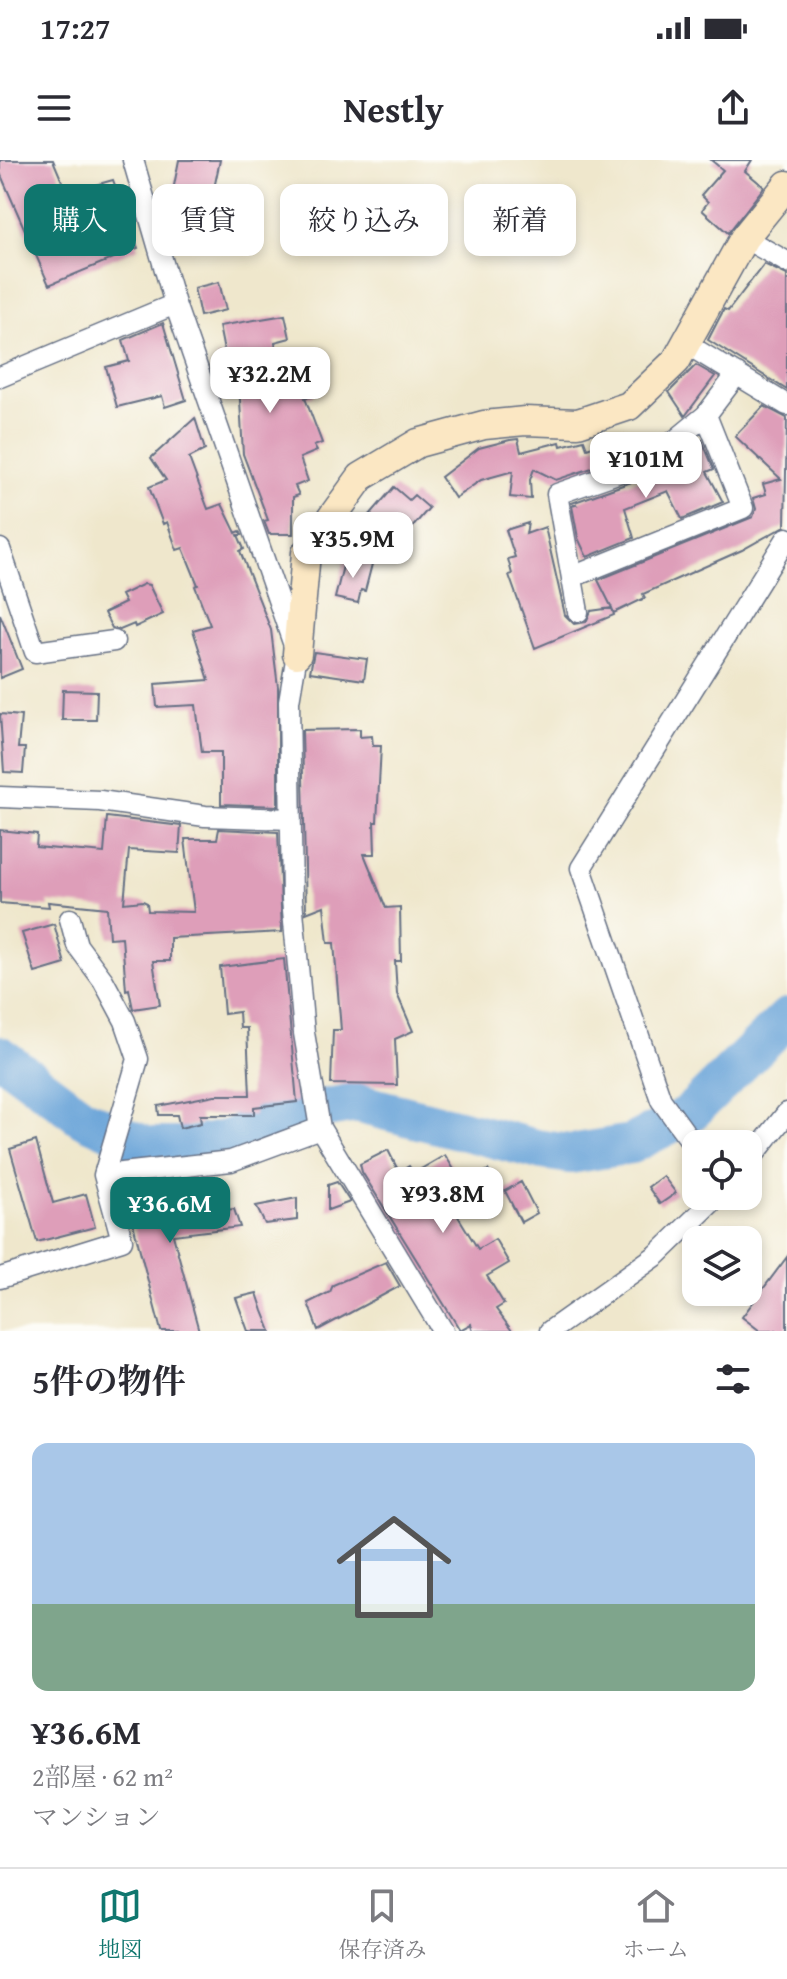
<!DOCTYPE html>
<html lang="ja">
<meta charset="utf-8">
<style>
body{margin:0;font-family:"Gentium Book Plus","Noto Serif JP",serif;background:#f7f7f7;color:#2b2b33;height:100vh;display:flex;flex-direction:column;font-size:30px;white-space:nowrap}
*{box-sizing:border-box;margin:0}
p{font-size:26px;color:#7c7c81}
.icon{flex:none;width:44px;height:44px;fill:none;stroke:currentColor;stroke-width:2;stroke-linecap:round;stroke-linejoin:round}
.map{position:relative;height:1171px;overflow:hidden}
.drawer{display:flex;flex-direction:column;background:#fff;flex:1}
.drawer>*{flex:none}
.top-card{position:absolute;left:24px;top:24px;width:740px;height:72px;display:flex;gap:16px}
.controls{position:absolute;left:682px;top:970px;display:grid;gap:16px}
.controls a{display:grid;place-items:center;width:80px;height:80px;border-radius:16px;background:#fff;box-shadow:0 4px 12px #0003;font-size:40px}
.price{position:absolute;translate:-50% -68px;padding:0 18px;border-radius:16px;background:#fff;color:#222;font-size:26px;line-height:52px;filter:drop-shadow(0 2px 4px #0008)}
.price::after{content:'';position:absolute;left:50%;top:48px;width:24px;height:18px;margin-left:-12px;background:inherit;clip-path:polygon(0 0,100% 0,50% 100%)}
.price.on{background:#0f766e;color:#fff}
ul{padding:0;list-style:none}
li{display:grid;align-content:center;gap:16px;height:424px;padding:0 32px}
li span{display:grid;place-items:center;height:248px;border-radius:16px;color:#555}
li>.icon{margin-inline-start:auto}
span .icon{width:144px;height:144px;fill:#fffc;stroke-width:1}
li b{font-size:34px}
h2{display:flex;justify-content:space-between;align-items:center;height:96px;padding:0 32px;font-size:34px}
.tag{padding:0 28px;border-radius:16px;background:#fff;box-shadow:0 4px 12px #0003;font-size:28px;line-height:72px}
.tag.on{background:#0f766e;color:#fff}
.status{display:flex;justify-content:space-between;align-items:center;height:56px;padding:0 40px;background:#fff;direction:ltr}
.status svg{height:22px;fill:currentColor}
header{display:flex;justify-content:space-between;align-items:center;height:104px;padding:0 32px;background:#fff;font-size:36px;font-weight:700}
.dock{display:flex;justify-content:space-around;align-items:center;height:112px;border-top:2px solid #e1e1e2;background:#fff;font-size:22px;color:#7c7c81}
.dock a{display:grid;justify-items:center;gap:4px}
.dock .on{color:#0f766e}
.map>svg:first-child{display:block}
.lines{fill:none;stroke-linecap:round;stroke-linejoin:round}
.river{stroke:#68a3d8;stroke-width:40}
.building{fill:#de9eb9}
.street-casing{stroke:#656f84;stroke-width:23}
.secondary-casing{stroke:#656f84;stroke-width:31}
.street{stroke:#fff;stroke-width:20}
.secondary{stroke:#fbe7c3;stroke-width:28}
</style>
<div class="status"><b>17:27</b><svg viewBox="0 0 49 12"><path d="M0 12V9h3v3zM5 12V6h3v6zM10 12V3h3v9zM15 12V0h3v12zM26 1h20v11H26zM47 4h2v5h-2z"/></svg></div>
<header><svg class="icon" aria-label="menu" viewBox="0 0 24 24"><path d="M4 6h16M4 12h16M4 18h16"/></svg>Nestly<svg class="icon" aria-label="share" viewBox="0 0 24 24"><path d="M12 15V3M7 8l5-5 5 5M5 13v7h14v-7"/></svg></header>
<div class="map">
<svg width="787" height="1171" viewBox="0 0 787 1171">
<rect width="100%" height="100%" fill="#fdfcf7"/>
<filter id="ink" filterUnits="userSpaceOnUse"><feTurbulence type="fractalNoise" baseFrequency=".0125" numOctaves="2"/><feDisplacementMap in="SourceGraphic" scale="16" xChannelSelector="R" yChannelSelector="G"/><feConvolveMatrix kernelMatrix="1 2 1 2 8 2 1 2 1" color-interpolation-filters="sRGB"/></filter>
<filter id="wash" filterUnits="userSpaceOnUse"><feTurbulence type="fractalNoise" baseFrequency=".006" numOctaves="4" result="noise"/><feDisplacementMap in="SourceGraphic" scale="32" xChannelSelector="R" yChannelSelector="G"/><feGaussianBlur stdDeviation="1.8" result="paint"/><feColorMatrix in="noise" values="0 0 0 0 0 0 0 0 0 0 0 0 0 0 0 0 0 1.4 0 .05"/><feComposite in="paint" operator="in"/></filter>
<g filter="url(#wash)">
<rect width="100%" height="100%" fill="#efe7cc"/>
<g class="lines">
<path class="river" d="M0,896l82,61 65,30h43l39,-8 58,-24 69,-12 180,46 34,5 61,-10 57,-29 99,-97"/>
</g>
<g id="blocks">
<path class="building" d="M0,0h53l14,33 46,-13 25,68 -89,37 -49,-112z
M179,0h41l-8,38 -20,-4 -3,15 -19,-3z
M711,0h41l-7,11 19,16 -36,46 -26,-23 6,-8 -7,-7 22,-25z
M764,104l23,11v115l-79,-50 16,-31 4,2z
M219,122l7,28 -26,6 -6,-28z
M285,155l5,23 -15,4 6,38 30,-5 3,21 -9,2 17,45 -8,3 3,5 -17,7 8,23 -13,5 4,9 -6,2v37h-24l-5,-13 4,-1 -25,-66 -4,-71 -17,5 -5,-31 8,-1 -6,-30z
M163,163l23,77 -21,7 -3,-11 -45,11 -11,-40 23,-6 -6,-21z
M696,205l19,11 -30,40 -16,-24z
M764,246l23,12 -2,108 -43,24 -99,44 2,4 -31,15 -2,-5 2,7 -79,33 -26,-73 3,-1 -4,-15 7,-2 -9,-27 22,-7 -2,11 19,-7 20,88 9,9 12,-2 5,-11 21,-3 -14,-28 155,-63 3,-8 -3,-11 13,-4 -3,-10 18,-5 -46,-43z
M195,258l10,32 -16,8 19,51 14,-5 14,29 4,-2 2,4h-4l6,14 -4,2 31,79 7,57v119l-57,-2v-52h-19l-6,-47 -39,2 -2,-23 54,-4 -16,-50 17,-5 -15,-39 3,-1 -15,-37 -6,2 -10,-28 -4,2 -14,-37 17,-7 -15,-22z
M624,275l7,20 -75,25 -22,-11 -4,11 1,19 -21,-2 3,-26 -32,9 -26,18 -14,-21 38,-29 31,-8 8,-1 3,13 39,-10 1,4 23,-6 3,8z
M702,280l12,29 -7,3 16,30 -41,17 -14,-28 -43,17 9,30 -47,19 -9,-19 -6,-32 4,-1 -4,-2 82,-29z
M394,327l15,13 5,-5 15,13 -37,43 -29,-28z
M345,398l27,6 -7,27 -4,-1 -3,13 -23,-5z
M144,424l5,1 14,29 -28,13 -1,-3 -14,6 -8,-2 -8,-15 21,-10 -4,-8z
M0,454l22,55 -22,9z
M314,492l53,7 -3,21 -54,-8z
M63,530l34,1 -1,29h-34z
M0,554l21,2 -3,32h7l-2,25 -19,-1z
M360,569v8l12,-1 1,10h8l-4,76h-3l1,32h-11l22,54 14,-1 1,54h-6l2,33 16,37 -18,8 2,46 -66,-1 2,-54h8l-7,-87h-6l-4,-37 -18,7 -4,-183z
M107,657l74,9 -2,27 -50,-3 -5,53 19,-2 4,2 1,8 46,1 -9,-73h32l2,-10 59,3 4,100 -112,6v23h-17l7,44 -27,4 -4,-20 -3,1 -4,-53 -13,1 -2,-30 -59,-6 1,5 -49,-4v-73l37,4 -1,13 68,6z
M54,764l11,40 -30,9 -13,-40z
M284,799l13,143 -43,5v8h-54l1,8 -21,5 -3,-13h-18l-1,-9 57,-11h35l-3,-67h-7l-1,-16 -15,2 -4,-47z
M36,981l17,62 33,-9 9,33 -58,15 -27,-93z
M388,990l11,22 10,-6 5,7 31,-18 18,29 25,-14 11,19 -43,24 22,36 17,-10 14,24 -22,13 17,28 -8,5 16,22h-39l-2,-7 -11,6 -98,-158 -2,-8z
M663,1016l13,17 -16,11 -12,-17z
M191,1020l6,33 37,-4 6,18 -67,8 26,96h-38l-37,-142z
M337,1022l13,20 -22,8v-25z
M521,1022l16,31 -16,9 -16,-31z
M297,1038v22l-32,4 -9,-18z
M787,1097v74h-27l-18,-14z
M386,1102l14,24 -82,44 -10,-27 22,-11 3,-7z
M257,1133l6,18 8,20h-23l-12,-33z"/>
</g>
</g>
<g filter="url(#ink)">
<use href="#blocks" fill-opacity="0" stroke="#656f84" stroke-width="2"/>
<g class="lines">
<defs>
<path id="street" d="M133,0l42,144 122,350 -8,47 3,198 12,134 16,95 123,203
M744,78l43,24
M685,183l102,62
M0,217l175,-73
M0,389l35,103 79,-11
M572,417l171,-69 -37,-93 31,-41
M578,452l-21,-118 92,-32 57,-47
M0,637l100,4 105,15 86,3
M70,759l7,26 26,35 22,41 13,38 -34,116
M696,988l-35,-48 -80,-232 206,-330
M748,1002l39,-49
M0,1118l122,-38 -18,-65 127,-14 89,-33
M550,1171l107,-76 61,-59"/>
<path id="secondary" d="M297,494l9,-101 55,-76 57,-34 66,-18 41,-4 53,2 51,-17 47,-45 68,-123 43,-53"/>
</defs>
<use href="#street" class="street-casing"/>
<use href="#secondary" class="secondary-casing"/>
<use href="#street" class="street"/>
<use href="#secondary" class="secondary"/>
</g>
</g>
</svg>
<div class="controls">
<a><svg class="icon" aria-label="locate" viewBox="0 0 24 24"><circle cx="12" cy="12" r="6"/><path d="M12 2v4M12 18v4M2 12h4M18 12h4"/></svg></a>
<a><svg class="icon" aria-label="layers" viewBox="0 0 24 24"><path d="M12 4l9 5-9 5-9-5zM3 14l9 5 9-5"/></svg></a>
</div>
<b class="price" style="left:270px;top:255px">¥32.2M</b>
<b class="price" style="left:646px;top:340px">¥101M</b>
<b class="price" style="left:353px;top:420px">¥35.9M</b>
<b class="price" style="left:443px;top:1075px">¥93.8M</b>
<b class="price on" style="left:170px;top:1085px">¥36.6M</b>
<div class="top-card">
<a class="tag on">購入</a>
<a class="tag">賃貸</a>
<a class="tag">絞り込み</a>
<a class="tag">新着</a>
</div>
</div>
<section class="drawer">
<h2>5件の物件<svg class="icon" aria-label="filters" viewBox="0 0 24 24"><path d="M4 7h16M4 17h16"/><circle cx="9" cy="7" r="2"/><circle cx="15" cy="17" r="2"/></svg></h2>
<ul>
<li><span style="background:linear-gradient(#a9c7e8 65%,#7fa58c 0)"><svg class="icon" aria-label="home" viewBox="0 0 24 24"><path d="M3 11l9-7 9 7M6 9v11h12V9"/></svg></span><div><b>¥36.6M</b><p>2部屋 · 62 m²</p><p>マンション</p></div></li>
</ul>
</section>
<nav class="dock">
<a class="on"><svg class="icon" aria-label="map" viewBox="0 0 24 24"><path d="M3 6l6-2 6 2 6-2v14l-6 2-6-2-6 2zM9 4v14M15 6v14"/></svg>地図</a>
<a><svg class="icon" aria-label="saved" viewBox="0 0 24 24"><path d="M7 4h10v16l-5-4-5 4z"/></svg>保存済み</a>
<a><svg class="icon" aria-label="home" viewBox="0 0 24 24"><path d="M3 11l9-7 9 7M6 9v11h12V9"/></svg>ホーム</a>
</nav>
